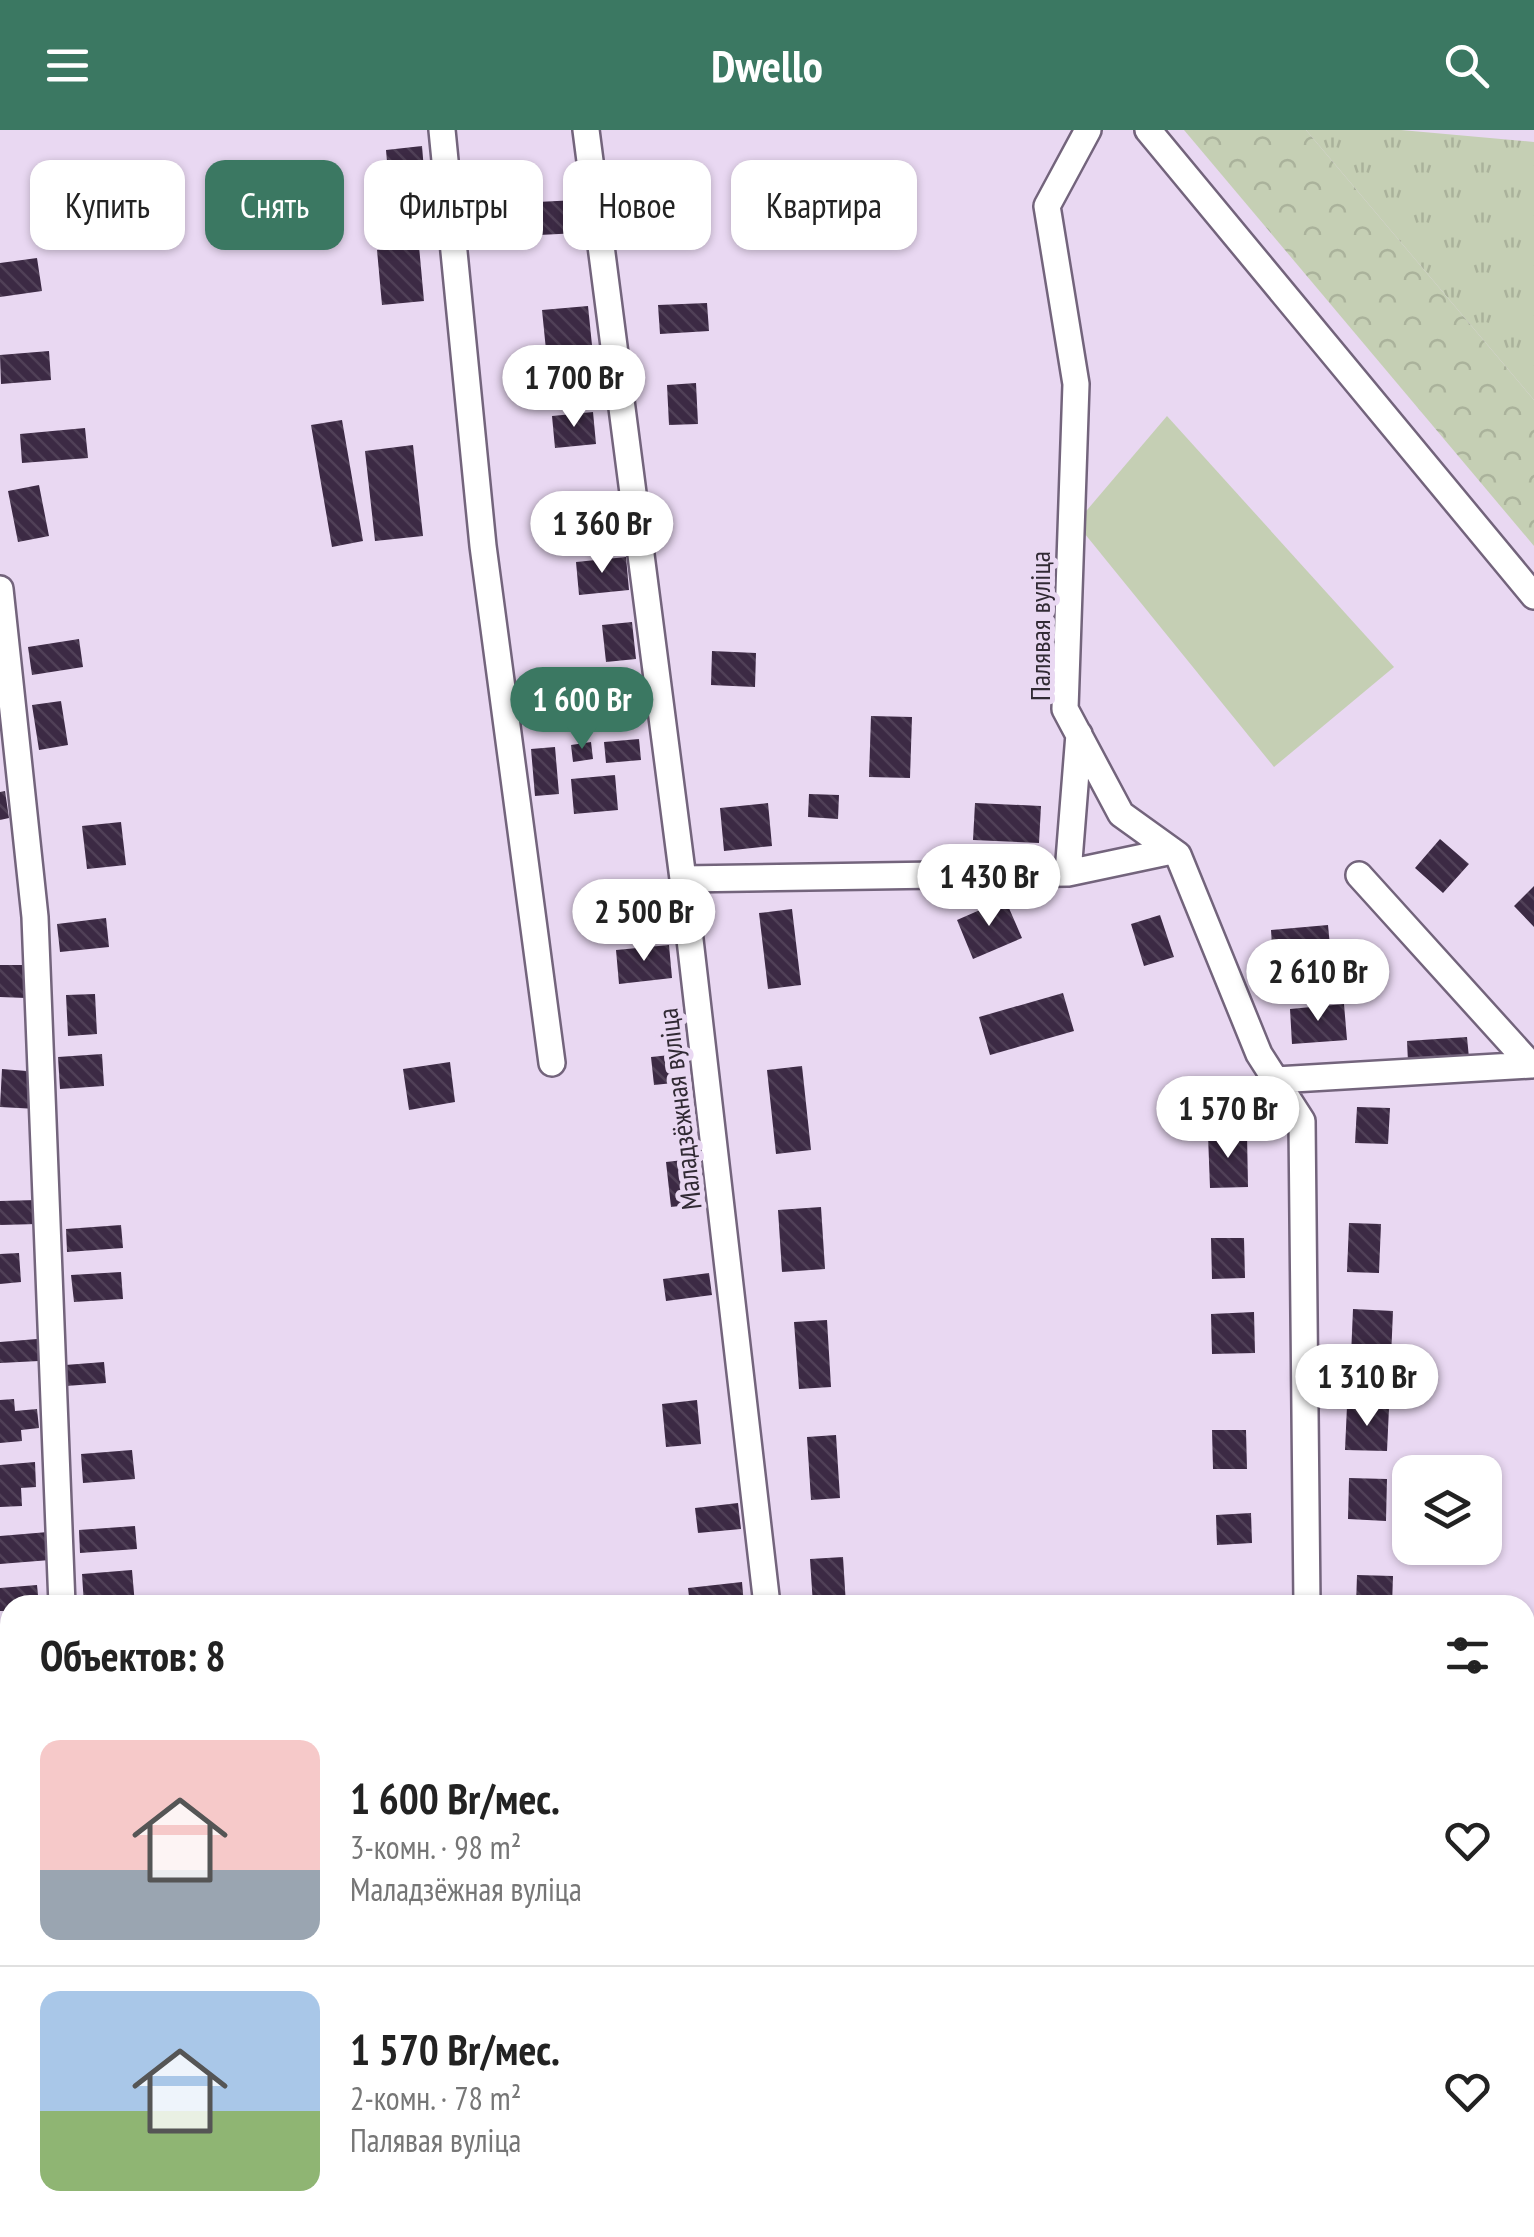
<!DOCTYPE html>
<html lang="ru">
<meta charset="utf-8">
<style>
body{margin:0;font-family:"PT Sans Narrow",sans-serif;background:#f2f2f2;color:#222;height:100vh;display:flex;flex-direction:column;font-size:38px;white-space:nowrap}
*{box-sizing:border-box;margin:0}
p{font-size:32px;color:#767676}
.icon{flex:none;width:55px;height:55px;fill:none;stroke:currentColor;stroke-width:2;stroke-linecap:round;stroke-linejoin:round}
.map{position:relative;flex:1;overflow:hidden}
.sheet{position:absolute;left:0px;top:1465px;width:1535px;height:642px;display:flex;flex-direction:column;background:#fff;border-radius:30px 30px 0 0;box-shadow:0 2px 8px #0004}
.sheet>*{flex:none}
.top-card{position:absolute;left:30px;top:30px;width:1000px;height:90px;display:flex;gap:20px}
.fabs{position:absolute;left:1392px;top:1325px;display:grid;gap:20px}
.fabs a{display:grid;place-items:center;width:110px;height:110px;border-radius:20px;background:#fff;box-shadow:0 2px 8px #0004;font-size:50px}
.price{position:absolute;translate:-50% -85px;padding:0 22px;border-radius:35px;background:#fff;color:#222;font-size:32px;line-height:65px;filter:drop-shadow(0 2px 5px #0008)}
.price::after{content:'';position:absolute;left:50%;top:60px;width:30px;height:22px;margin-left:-15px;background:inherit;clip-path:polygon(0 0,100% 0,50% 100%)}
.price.active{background:#3b7862;color:#fff}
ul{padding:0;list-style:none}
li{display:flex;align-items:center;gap:30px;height:250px;padding:0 40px}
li+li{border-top:2px solid #e0e0e0}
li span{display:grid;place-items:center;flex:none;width:280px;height:200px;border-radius:20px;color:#555}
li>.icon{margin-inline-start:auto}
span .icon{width:120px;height:120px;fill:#fffc;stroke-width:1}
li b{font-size:42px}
h2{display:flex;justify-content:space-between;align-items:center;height:120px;padding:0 40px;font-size:42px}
.chip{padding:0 35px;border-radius:20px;background:#fff;box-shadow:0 2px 8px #0004;font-size:35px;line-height:90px}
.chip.active{background:#3b7862;color:#fff}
header{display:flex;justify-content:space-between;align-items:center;height:130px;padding:0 40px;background:#3b7862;color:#fff;font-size:45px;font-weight:600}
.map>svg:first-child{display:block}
.grass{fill:url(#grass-tufts)}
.forest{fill:url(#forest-crowns)}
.green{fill:#c5cfb4}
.building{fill:url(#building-back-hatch)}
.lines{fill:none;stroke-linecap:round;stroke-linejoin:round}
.minor-casing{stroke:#73647c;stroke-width:30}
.path{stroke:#8a7e90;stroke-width:4;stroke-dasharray:8 5;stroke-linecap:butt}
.minor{stroke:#fff;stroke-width:25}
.labels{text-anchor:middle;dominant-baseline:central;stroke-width:10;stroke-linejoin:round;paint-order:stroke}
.street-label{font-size:28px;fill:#312a34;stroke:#e9d8f2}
</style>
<header><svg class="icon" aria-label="menu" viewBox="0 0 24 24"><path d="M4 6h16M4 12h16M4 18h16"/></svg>Dwello<svg class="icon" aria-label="search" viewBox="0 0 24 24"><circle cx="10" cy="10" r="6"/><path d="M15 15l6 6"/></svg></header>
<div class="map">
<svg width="1534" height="2107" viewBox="0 0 1534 2107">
<defs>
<pattern id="grass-tufts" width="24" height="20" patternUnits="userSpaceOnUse" patternTransform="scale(2.5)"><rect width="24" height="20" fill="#c5cfb4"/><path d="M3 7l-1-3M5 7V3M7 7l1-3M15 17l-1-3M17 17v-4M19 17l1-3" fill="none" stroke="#aab29b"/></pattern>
<pattern id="forest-crowns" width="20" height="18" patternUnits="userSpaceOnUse" patternTransform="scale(2.5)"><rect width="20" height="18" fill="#c5cfb4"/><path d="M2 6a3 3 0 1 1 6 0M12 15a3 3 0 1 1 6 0" fill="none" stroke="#aab29b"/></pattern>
<pattern id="building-back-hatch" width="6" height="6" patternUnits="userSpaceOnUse" patternTransform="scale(2.5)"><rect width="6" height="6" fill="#3c2a44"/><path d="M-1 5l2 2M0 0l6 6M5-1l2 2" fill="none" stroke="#504057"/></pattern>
</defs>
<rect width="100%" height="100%" fill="#e9d8f2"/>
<path class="grass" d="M1306,0h95l133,12v258z"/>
<path class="forest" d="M1184,0h122l228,270v146z"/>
<path class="green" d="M1167,286l227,251 -120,100 -198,-244z"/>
<path class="building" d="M422,16l3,36 -36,3 -3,-35z
M577,70l2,33 -40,2 -2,-33z
M694,73l1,21 -46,2 -1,-21z
M419,116l5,55 -42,4 -5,-55z
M37,128l5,33 -42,6v-34z
M707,173l2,28 -49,3 -2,-29z
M588,176l5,49 -46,5 -5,-50z
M49,221l2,29 -50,4 -1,-29z
M696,253l2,41 -29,1 -2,-40z
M593,282l3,32 -41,4 -3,-32z
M342,290l21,121 -31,6 -21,-122z
M85,298l3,30 -66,5 -2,-29z
M413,315l10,91 -48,5 -10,-90z
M39,355l10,51 -31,6 -10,-51z
M626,427l3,33 -50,5 -3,-33z
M632,492l4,37 -30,3 -4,-37z
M79,509l4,28 -51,8 -4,-28z
M712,521l44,2 -1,34 -44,-2z
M61,571l7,44 -29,5 -7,-45z
M871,586l41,1 -2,61 -41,-1z
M639,609l2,21 -35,3 -2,-21z
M591,612l2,17 -20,3 -2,-17z
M555,617l4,47 -24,2 -4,-47z
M615,645l3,35 -44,4 -3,-35z
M5,661l4,27 -9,2v-28z
M809,664l30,1 -1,24 -30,-2z
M768,673l4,43 -48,5 -4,-43z
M975,673l66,3 -2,37 -66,-3z
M121,692l5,43 -39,4 -5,-43z
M1440,709l29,25 -26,29 -28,-25z
M1534,756v41l-20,-21z
M1005,769l17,39 -49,21 -16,-39z
M792,779l9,76 -33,4 -9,-76z
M1160,785l14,42 -30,9 -13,-42z
M106,788l3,29 -49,5 -3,-28z
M1328,795l3,31 -58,5 -2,-31z
M669,815l3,33 -53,6 -3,-34z
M0,835h26v33l-26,-1z
M1063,863l11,38 -84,24 -11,-38z
M95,864l2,40 -29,2 -2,-41z
M1344,874l3,36 -55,4 -2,-35z
M1467,907l2,21 -61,4 -1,-21z
M102,924l2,32 -44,3 -2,-32z
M680,924l3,28 -29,3 -3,-28z
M450,932l5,40 -46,8 -6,-41z
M802,936l9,84 -35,4 -9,-84z
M2,939l37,3 -2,37 -37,-2z
M1357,977l33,1 -2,36 -33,-1z
M1247,1004l1,53 -38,1 -2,-53z
M692,1029l4,45 -25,3 -5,-45z
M37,1070l1,24 -38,1v-24z
M821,1077l4,62 -43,3 -4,-62z
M1349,1093l32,1 -2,49 -32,-1z
M121,1095l2,23 -56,4 -1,-23z
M1211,1108h33l1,40 -33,1z
M19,1123l2,29 -21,2v-30z
M121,1142l2,27 -49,3 -3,-27z
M709,1143l3,22 -46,6 -3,-22z
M1353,1179l40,2 -2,47 -40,-2z
M1254,1182l1,41 -43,1 -1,-40z
M827,1190l4,67 -32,2 -5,-67z
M37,1209l2,22 -39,2v-21z
M104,1232l2,21 -40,3 -1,-21z
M14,1269l1,12 22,-2 2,19 -18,2 1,11 -22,2v-43z
M697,1270l4,44 -35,3 -4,-43z
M1347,1276l42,2 -2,43 -42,-1z
M1212,1300h34l1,39h-34z
M836,1305l4,63 -29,2 -4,-63z
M132,1320l3,29 -52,4 -2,-29z
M35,1332l1,25 -15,1 1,18 -22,1v-42z
M1349,1348l38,1 -1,42 -38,-2z
M738,1373l3,26 -43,4 -3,-25z
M1251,1383l1,30 -35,2 -1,-30z
M135,1396l2,23 -57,4 -1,-23z
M48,1402l2,28 -50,4v-28z
M843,1427l3,48h-33l-3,-46z
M132,1440l3,35h-51l-2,-31z
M1357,1445l36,1 -1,29h-36z
M742,1452l2,23h-54l-2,-17z
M37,1455l2,20h-29v6h-10v-23z
M10,1529v28l-10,1v-28z
M10,1598v27l-10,1v-27z
M0,1661h7l3,37 -10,1z
M1525,1737l9,4 -9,28z"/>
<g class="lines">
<defs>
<path id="minor" d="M442,0l41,416 69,517
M586,0l97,749 84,726
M1088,0l-41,76 29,178 -11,325 56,105 57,41 81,199 43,67 5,484
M1148,0l386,466
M0,459l35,328 27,688
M1068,743l104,-22
M683,749l385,-6 11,-139
M1276,950l255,-15 -172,-190
M1525,1607l9,-21
M88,2098v9
M825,2098l1,9
M1428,2098l80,7 17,-7
M730,2107l7,-9
M938,2107l85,-9"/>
</defs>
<use href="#minor" class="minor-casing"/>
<path class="path" d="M0,1905l10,-1"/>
<use href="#minor" class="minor"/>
</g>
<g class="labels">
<g class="street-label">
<text transform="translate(1039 496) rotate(-90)">Палявая вуліца</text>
<text transform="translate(679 979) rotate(-97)">Маладзёжная вуліца</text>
</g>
</g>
</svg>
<div class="fabs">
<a><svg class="icon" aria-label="layers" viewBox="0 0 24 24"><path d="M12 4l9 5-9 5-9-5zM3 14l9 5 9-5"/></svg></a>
</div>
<b class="price" style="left:574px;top:300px">1 700 Br</b>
<b class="price" style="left:602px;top:446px">1 360 Br</b>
<b class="price active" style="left:582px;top:622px">1 600 Br</b>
<b class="price" style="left:989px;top:799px">1 430 Br</b>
<b class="price" style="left:644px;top:834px">2 500 Br</b>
<b class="price" style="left:1318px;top:894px">2 610 Br</b>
<b class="price" style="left:1228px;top:1031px">1 570 Br</b>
<b class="price" style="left:1367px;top:1299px">1 310 Br</b>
<div class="top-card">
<a class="chip">Купить</a>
<a class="chip active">Снять</a>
<a class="chip">Фильтры</a>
<a class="chip">Новое</a>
<a class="chip">Квартира</a>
</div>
<section class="sheet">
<h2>Объектов: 8<svg class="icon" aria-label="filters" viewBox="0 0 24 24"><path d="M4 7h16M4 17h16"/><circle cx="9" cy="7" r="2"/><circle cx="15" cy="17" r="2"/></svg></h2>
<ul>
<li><span style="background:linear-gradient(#f6c9c9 65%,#9aa5b1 0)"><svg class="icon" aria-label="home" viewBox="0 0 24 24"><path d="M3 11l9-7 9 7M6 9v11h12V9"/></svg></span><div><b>1 600 Br/мес.</b><p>3-комн. · 98 m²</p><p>Маладзёжная вуліца</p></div><svg class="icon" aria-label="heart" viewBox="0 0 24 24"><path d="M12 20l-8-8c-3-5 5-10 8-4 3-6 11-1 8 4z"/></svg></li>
<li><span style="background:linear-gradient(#a9c7e8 60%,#8fb573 0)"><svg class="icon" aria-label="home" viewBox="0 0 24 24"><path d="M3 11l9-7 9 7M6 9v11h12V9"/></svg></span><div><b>1 570 Br/мес.</b><p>2-комн. · 78 m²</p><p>Палявая вуліца</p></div><svg class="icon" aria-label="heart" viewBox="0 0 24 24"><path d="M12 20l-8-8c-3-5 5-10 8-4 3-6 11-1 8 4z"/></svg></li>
</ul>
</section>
</div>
